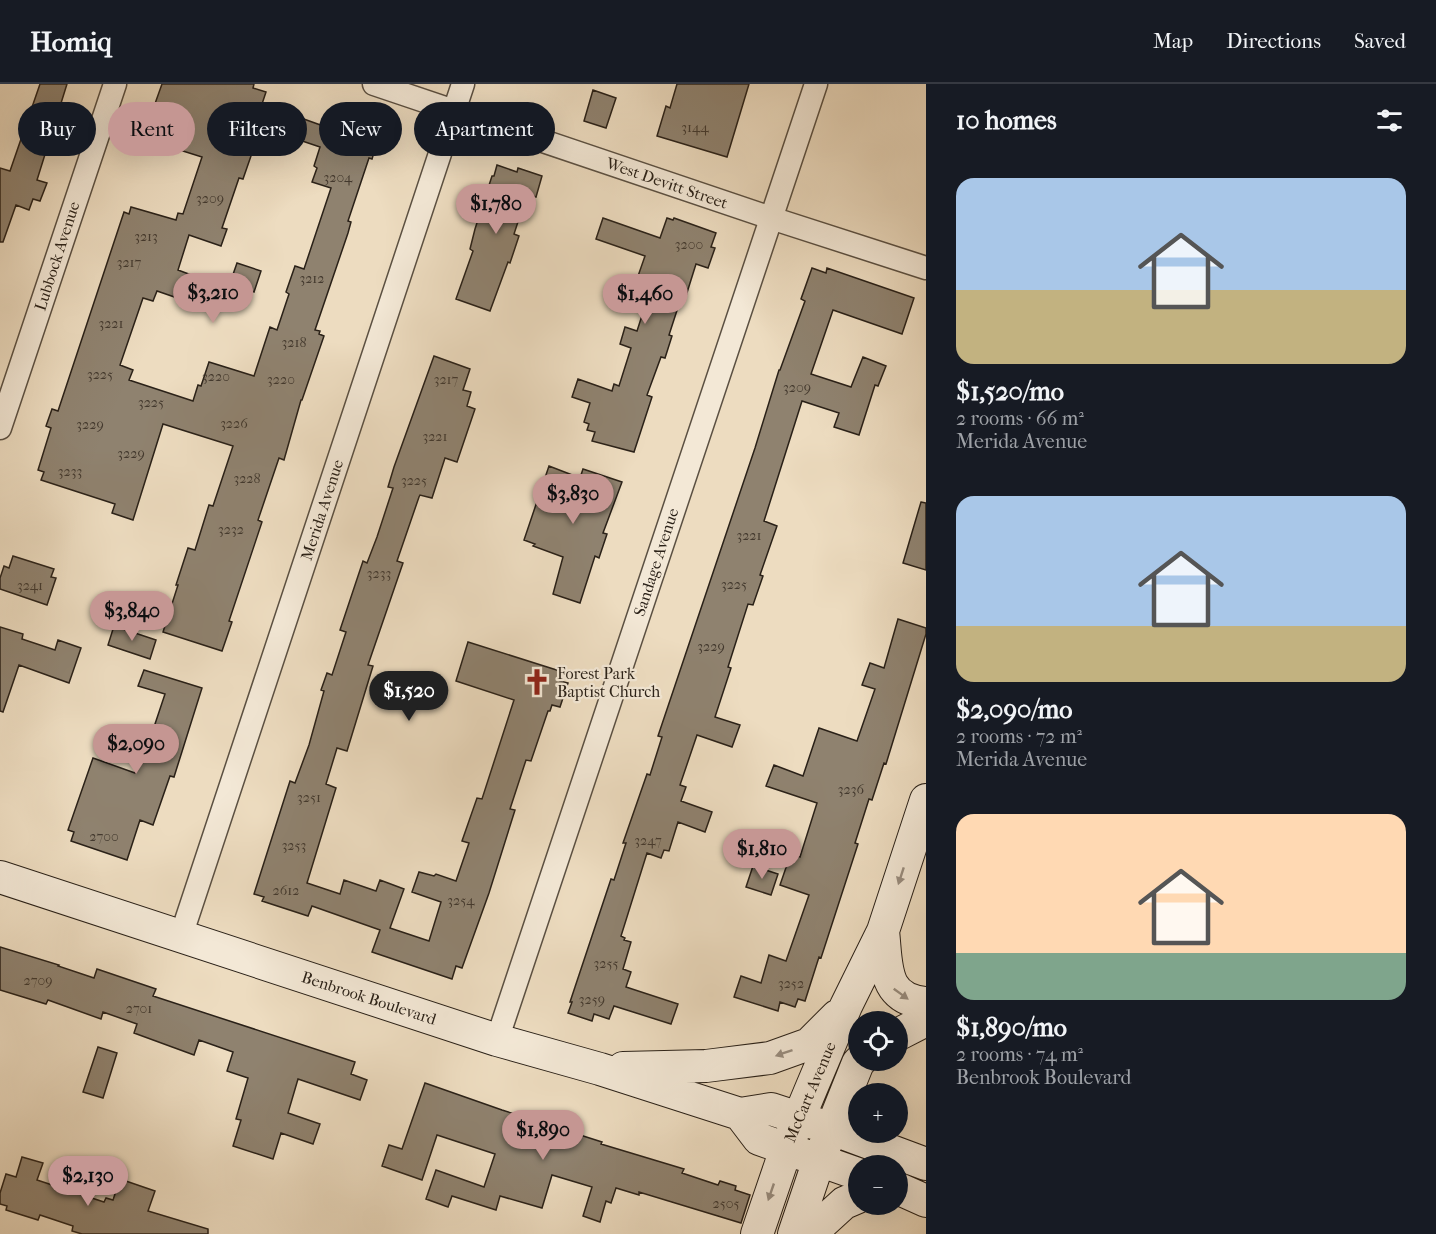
<!DOCTYPE html>
<meta charset="utf-8">
<style>
body{margin:0;font-family:"IM FELL French Canon",serif;background:#20242c;color:#f1f3f6;height:100vh;display:flex;flex-direction:column;font-size:22px;white-space:nowrap}
*{box-sizing:border-box;margin:0}
p{font-size:20px;color:#9ea1a6}
.icon{flex:none;width:33px;height:33px;fill:none;stroke:currentColor;stroke-width:2;stroke-linecap:round;stroke-linejoin:round}
.map{position:relative;flex:1;overflow:hidden}
.panel{display:flex;flex-direction:column;background:#171b24;width:510px}
.panel>*{flex:none}
.top-card{position:absolute;left:18px;top:18px;width:570px;height:54px;display:flex;gap:12px}
.fabs{position:absolute;left:848px;top:927px;display:grid;gap:12px}
.fabs a{display:grid;place-items:center;width:60px;height:60px;border-radius:50%;background:#171b24;box-shadow:0 6px 24px #0002;font-size:30px}
.price{position:absolute;translate:-50% -51px;padding:0 14px;border-radius:21px;background:#c59692;color:#111;font-size:20px;line-height:39px;filter:drop-shadow(0 2px 3px #0008)}
.price::after{content:'';position:absolute;left:50%;top:36px;width:18px;height:14px;margin-left:-9px;background:inherit;clip-path:polygon(0 0,100% 0,50% 100%)}
.price.current{background:#222;color:#fff}
ul{padding:0;list-style:none}
li{display:grid;align-content:center;gap:12px;height:318px;padding:0 30px}
li span{display:grid;place-items:center;height:186px;border-radius:18px;color:#555}
li>.icon{margin-inline-start:auto}
span .icon{width:108px;height:108px;fill:#fffc;stroke-width:1}
li b{font-size:26px}
h2{display:flex;justify-content:space-between;align-items:center;height:72px;padding:0 30px;font-size:26px}
.pill{padding:0 21px;border-radius:27px;background:#171b24;box-shadow:0 6px 24px #0002;font-size:21px;line-height:54px}
.pill.current{background:#c59692;color:#111}
header{display:flex;align-items:center;gap:36px;box-sizing:border-box;height:84px;padding:0 30px;background:#171b24;border-bottom:2px solid #363941}
header strong{font-size:28px}
nav{display:flex;gap:33px;margin-inline-start:auto;font-size:21px}
main{display:flex;flex:1;min-height:0}
.map>svg:first-child{display:block}
.building{fill:#8f826f;stroke:#2a2118;stroke-width:1.5;fill-rule:evenodd}
.lines{fill:none;stroke-linecap:round;stroke-linejoin:round}
.street-casing{stroke:#5b5042;stroke-width:25}
.secondary-casing{stroke:#2a2118;stroke-width:34}
.street{stroke:#f3e8d6;stroke-width:22}
.secondary{stroke:#f3e8d6;stroke-width:32}
.oneway{fill:#998e80}
.labels{text-anchor:middle;dominant-baseline:central;stroke-width:4.5;stroke-linejoin:round;paint-order:stroke}
.number-label{font-size:14px;fill:#43392e}
.street-label{font-size:16px;fill:#2a2118;stroke:#f3e8d6}
.poi-label{font-size:16px;fill:#2a2118;stroke:#f3e8d6;text-anchor:start}
</style>
<header>
<strong>Homiq</strong>
<nav><a>Map</a><a>Directions</a><a>Saved</a></nav>
</header>
<main>
<div class="map">
<svg width="926" height="1150" viewBox="0 0 926 1150">
<rect width="100%" height="100%" fill="#eddcc0"/>
<filter id="stains"><feTurbulence type="fractalNoise" baseFrequency=".00333" numOctaves="4"/><feColorMatrix values="0 0 0 0 .2 0 0 0 0 .09 0 0 0 0 .02 0 0 0 .5 -.17"/></filter>
<radialGradient id="worn" r=".72"><stop offset=".6" stop-color="#630" stop-opacity="0"/><stop offset="1" stop-color="#630" stop-opacity=".3"/></radialGradient>
<path class="building" d="M40,0h27l-30,96 10,3 -7,18 -7,-2 -4,11 -13,-5 -13,37h-3v-74l10,3z
M162,0h92l-1,4 13,4 -4,12 78,28 7,-21 44,14 -7,23 -8,-2 -4,13 -3,-1 -21,63 3,1 -3,11 -33,97 5,1 -1,3 5,2 -22,64h-1l-17,60 -5,-2 -21,62 4,2 -33,99 3,1 -10,29 -59,-19 15,-47h-2l12,-37 7,2 14,-45 4,1 20,-60 -70,-22 -30,96 -21,-7 3,-9 -74,-24 3,-8 -6,-2 13,-42 -5,-2 6,-17 6,2 66,-199 5,2 2,-7 45,13 2,-7 5,1 19,-57 -54,-17 9,-26 -5,-2zM261,43l59,20 -6,19 3,2 -5,14 19,6 -27,81 -9,-3 -9,26 3,2 -12,36 -7,-3 -16,49 -45,-14 -8,24 -3,-1 -5,16 -64,-21 4,-10 -13,-5 23,-67 10,3 4,-10 29,10 8,-25 -16,-6 11,-35 32,11 6,-17 -5,-1 17,-50 4,1z
M677,0h72l-22,73 -70,-21 9,-30 4,2z
M593,6l23,8 -10,30 -22,-7z
M497,81l20,7 1,-4 24,8 -6,21 -9,-3 -13,40 5,2 -9,27 -2,-1 -18,49 -34,-12 17,-48 -3,-2 5,-20 17,-53h2z
M603,134l57,20 7,-20 6,2 1,-2 42,15 -5,14 4,1 -7,20 -12,-4 -11,35 -4,-1 -12,37 3,1 -7,22 -4,-1 -14,38 5,2 -18,55 -42,-11 3,-9 -8,-2 2,-6 -5,-2 6,-19 -18,-6 6,-18 34,12 2,-7 5,2 12,-38 -11,-4 5,-17 12,4 11,-34 -12,-4 4,-13 -3,-1 8,-23 -49,-17z
M237,179l24,8 -7,21 -24,-9z
M812,184l14,5 1,-5 87,30 -12,36 -69,-24 -22,64 40,13 12,-30 23,9 -8,20 -3,-1 -16,50 -25,-8 5,-14 -37,-12 -38,120 13,5 -17,49 3,1 -10,29 -5,-1 -20,63 3,1 -16,49 25,8 -8,22 -35,-12 -17,50 6,2 -5,14 31,11 -7,20 -27,-10 -9,29 -5,-1 -3,8 -14,-5 -26,83 4,2 -1,2 7,2 -8,27 8,3 -5,15 52,17 -7,20 -57,-18 -5,13 -15,-5 -2,7 -24,-8 4,-11h-2l41,-123 3,1 12,-37h-3l24,-69 3,1 12,-38 -4,-1 97,-288 24,-78h1l25,-69 -4,-2z
M434,272l36,13 -7,21 8,2 -4,14 8,3 -18,53 -12,-4 -13,40 -12,-3 -1,2 -22,64 6,2 -35,102 5,1 -26,85 -10,-3 -11,36 10,4 -29,95 33,11 4,-14 32,11 4,-11 24,9 -14,39 39,13 12,-39 -29,-10 7,-20 15,4 2,-2 20,7 13,-38 -7,-2 15,-43 5,1 32,-99 -58,-19 12,-39 95,30 -3,9 8,2 -8,24 -8,-2 -2,6h-2l-17,50 -5,-1 -16,49 5,1 -26,83 -27,75 -6,-2 -4,13 -80,-27 8,-22 -68,-24 -4,10 -46,-15 2,-4 -10,-3 36,-113 5,2 14,-38 15,-54 -3,-1 6,-17 5,2 14,-43 -6,-2 23,-69 4,2 10,-26 16,-49 -5,-1 6,-20z
M549,382l31,12 3,-9 39,13 -19,51 4,1 -8,24 -4,-2 -15,47 -27,-9 10,-37 -30,-11 2,-2 -11,-4z
M921,418l5,1v67l-23,-7z
M13,472l41,13 -3,8 5,1 -9,27 -47,-16v-11l4,-12 5,2z
M898,535l28,9v6l-40,130 -2,-1 -12,37 -3,-1 -14,44 3,1 -37,114 -2,-1 -14,44 -7,-2 -3,8 -15,-5 -2,9 -44,-14 7,-21 20,7 8,-28 17,6 23,-66 -29,-10 11,-32 9,4 17,-54 -51,-17 8,-21 29,11 16,-48 38,13 18,-52 -13,-4 8,-22 14,5z
M114,542l42,14 -6,19 -42,-14z
M0,543l23,7 -1,5 33,11 3,-10 23,8 -12,35 -50,-18 -16,47 -3,-1z
M144,586l58,18 -28,89 -4,-1 -17,49 -13,-5 -13,40 -56,-19 3,-9 -6,-2 25,-72 42,15 15,-44 3,1 12,-36 -27,-8z
M753,782l25,8 -7,21 -25,-8z
M0,863l59,18 -1,1 36,12 3,-9 59,20 -3,7 202,66 -4,12 16,6 -7,20 -62,-21 -10,34 32,11 -7,20 -32,-11 -8,26 -40,-13 8,-26 -5,-1 12,-41 -21,-7 6,-19 -34,-12 -5,15 -60,-22 3,-9 -34,-12 -2,7 -53,-19 -2,4 -46,-14z
M98,963l19,6 -14,45 -20,-6z
M425,999l77,27 100,32 -1,2 83,25 -2,4 36,12 2,-4 16,5 -1,4 15,5 -9,28 -102,-31v3l-23,-7 -5,15 -5,-2 -6,21 -17,-6 9,-29 -40,-12 -10,33 -42,-12 -4,14 -44,-14 -4,11 -22,-8 10,-29 48,17 11,-33 -58,-19 -15,45 -40,-14 7,-21 13,4z
M22,1073l21,6 -6,17 67,22 2,-4 7,2 7,-21 35,12 -7,20 60,18v5h-126l-10,-3 1,-5 -33,-11 -2,5 -32,-10 1,-4 -7,-2v-11l6,-19 10,3z"/>
<g class="lines">
<defs>
<path id="street" d="M374,0l397,134 155,50
M0,344l115,-344
M181,852l282,-852
M497,956l319,-956"/>
<path id="secondary" d="M0,793l497,163 103,29 140,45 31,-5 61,20 94,35
M883,847c4,34 -1,68 43,72
M897,951l29,-15
M623,984l83,-2 64,-8 39,-14 28,-28
M740,1030l19,25 99,35
M897,1104l29,13
M757,1150l29,-85 25,-60 35,-83 37,-75 43,-131
M794,1150l25,-74 39,-97 3,-3
M810,1150l34,-31 14,-6"/>
</defs>
<use href="#street" class="street-casing"/>
<use href="#secondary" class="secondary-casing"/>
<use href="#street" class="street"/>
<use href="#secondary" class="secondary"/>
</g>
<defs><path id="oneway-solid" d="M-6-.8H1V-3.2L6.5 0L1 3.2V.8H-6Z" transform="scale(1.5)"/></defs>
<g class="oneway">
<use href="#oneway-solid" transform="translate(901 792) rotate(108)"/>
<use href="#oneway-solid" transform="translate(901 910) rotate(36)"/>
<use href="#oneway-solid" transform="translate(784 969) rotate(161)"/>
<use href="#oneway-solid" transform="translate(771 1108) rotate(109)"/>
</g>
<defs>
<symbol id="church-bare" viewBox="-9 -9 18 18"><path d="M-1.2-6h2.4v3.5h3.3v2.4h-3.3V6h-2.4V-.1h-3.3v-2.4h3.3Z" fill="#8f2418" stroke="#f3e8d6" stroke-width="2.5" paint-order="stroke"/></symbol>
</defs>
<g fill-rule="evenodd">
<use href="#church-bare" x="518" y="579" width="38" height="38"/>
</g>
<g class="labels">
<g class="number-label">
<text x="695" y="43">3144</text>
<text x="338" y="93">3204</text>
<text x="210" y="114">3209</text>
<text x="146" y="152">3213</text>
<text x="689" y="160">3200</text>
<text x="129" y="178">3217</text>
<text x="312" y="194">3212</text>
<text x="111" y="239">3221</text>
<text x="294" y="258">3218</text>
<text x="100" y="290">3225</text>
<text x="216" y="292">3220</text>
<text x="281" y="295">3220</text>
<text x="446" y="295">3217</text>
<text x="797" y="303">3209</text>
<text x="151" y="318">3225</text>
<text x="234" y="339">3226</text>
<text x="90" y="340">3229</text>
<text x="435" y="352">3221</text>
<text x="131" y="369">3229</text>
<text x="70" y="387">3233</text>
<text x="247" y="394">3228</text>
<text x="414" y="396">3225</text>
<text x="231" y="445">3232</text>
<text x="749" y="451">3221</text>
<text x="379" y="489">3233</text>
<text x="734" y="500">3225</text>
<text x="30" y="501">3241</text>
<text x="711" y="562">3229</text>
<text x="851" y="705">3236</text>
<text x="309" y="713">3251</text>
<text x="104" y="752">2700</text>
<text x="648" y="756">3247</text>
<text x="294" y="761">3253</text>
<text x="286" y="806">2612</text>
<text x="461" y="816">3254</text>
<text x="606" y="879">3255</text>
<text x="38" y="896">2709</text>
<text x="791" y="899">3252</text>
<text x="592" y="915">3259</text>
<text x="139" y="924">2701</text>
<text x="726" y="1119">2505</text>
</g>
<g class="street-label">
<text transform="translate(667 99) rotate(19)">West Devitt Street</text>
<text transform="translate(57 172) rotate(-72)">Lubbock Avenue</text>
<text transform="translate(322 426) rotate(-72)">Merida Avenue</text>
<text transform="translate(656 478) rotate(-72)">Sandage Avenue</text>
<text transform="translate(369 914) rotate(18)">Benbrook Boulevard</text>
<text transform="translate(810 1008) rotate(-67)">McCart Avenue</text>
</g>
<g class="poi-label">
<text x="557" y="589">Forest Park<tspan x="557" dy="18">Baptist Church</tspan></text>
</g>
</g>
<rect width="100%" height="100%" filter="url(#stains)"/>
<rect width="100%" height="100%" fill="url(#worn)"/>
</svg>
<div class="fabs">
<a><svg class="icon" aria-label="locate" viewBox="0 0 24 24"><circle cx="12" cy="12" r="6"/><path d="M12 2v4M12 18v4M2 12h4M18 12h4"/></svg></a>
<a>+</a>
<a>−</a>
</div>
<b class="price" style="left:496px;top:151px">$1,780</b>
<b class="price" style="left:213px;top:240px">$3,210</b>
<b class="price" style="left:645px;top:241px">$1,460</b>
<b class="price" style="left:573px;top:441px">$3,830</b>
<b class="price" style="left:132px;top:558px">$3,840</b>
<b class="price current" style="left:409px;top:638px">$1,520</b>
<b class="price" style="left:136px;top:691px">$2,090</b>
<b class="price" style="left:762px;top:796px">$1,810</b>
<b class="price" style="left:543px;top:1077px">$1,890</b>
<b class="price" style="left:88px;top:1123px">$2,130</b>
<div class="top-card">
<a class="pill">Buy</a>
<a class="pill current">Rent</a>
<a class="pill">Filters</a>
<a class="pill">New</a>
<a class="pill">Apartment</a>
</div>
</div>
<section class="panel">
<h2>10 homes<svg class="icon" aria-label="filters" viewBox="0 0 24 24"><path d="M4 7h16M4 17h16"/><circle cx="9" cy="7" r="2"/><circle cx="15" cy="17" r="2"/></svg></h2>
<ul>
<li><span style="background:linear-gradient(#a9c7e8 60%,#c2b280 0)"><svg class="icon" aria-label="home" viewBox="0 0 24 24"><path d="M3 11l9-7 9 7M6 9v11h12V9"/></svg></span><div><b>$1,520/mo</b><p>2 rooms · 66 m²</p><p>Merida Avenue</p></div></li>
<li><span style="background:linear-gradient(#a9c7e8 70%,#c2b280 0)"><svg class="icon" aria-label="home" viewBox="0 0 24 24"><path d="M3 11l9-7 9 7M6 9v11h12V9"/></svg></span><div><b>$2,090/mo</b><p>2 rooms · 72 m²</p><p>Merida Avenue</p></div></li>
<li><span style="background:linear-gradient(#ffd9b3 75%,#7fa58c 0)"><svg class="icon" aria-label="home" viewBox="0 0 24 24"><path d="M3 11l9-7 9 7M6 9v11h12V9"/></svg></span><div><b>$1,890/mo</b><p>2 rooms · 74 m²</p><p>Benbrook Boulevard</p></div></li>
</ul>
</section>
</main>
